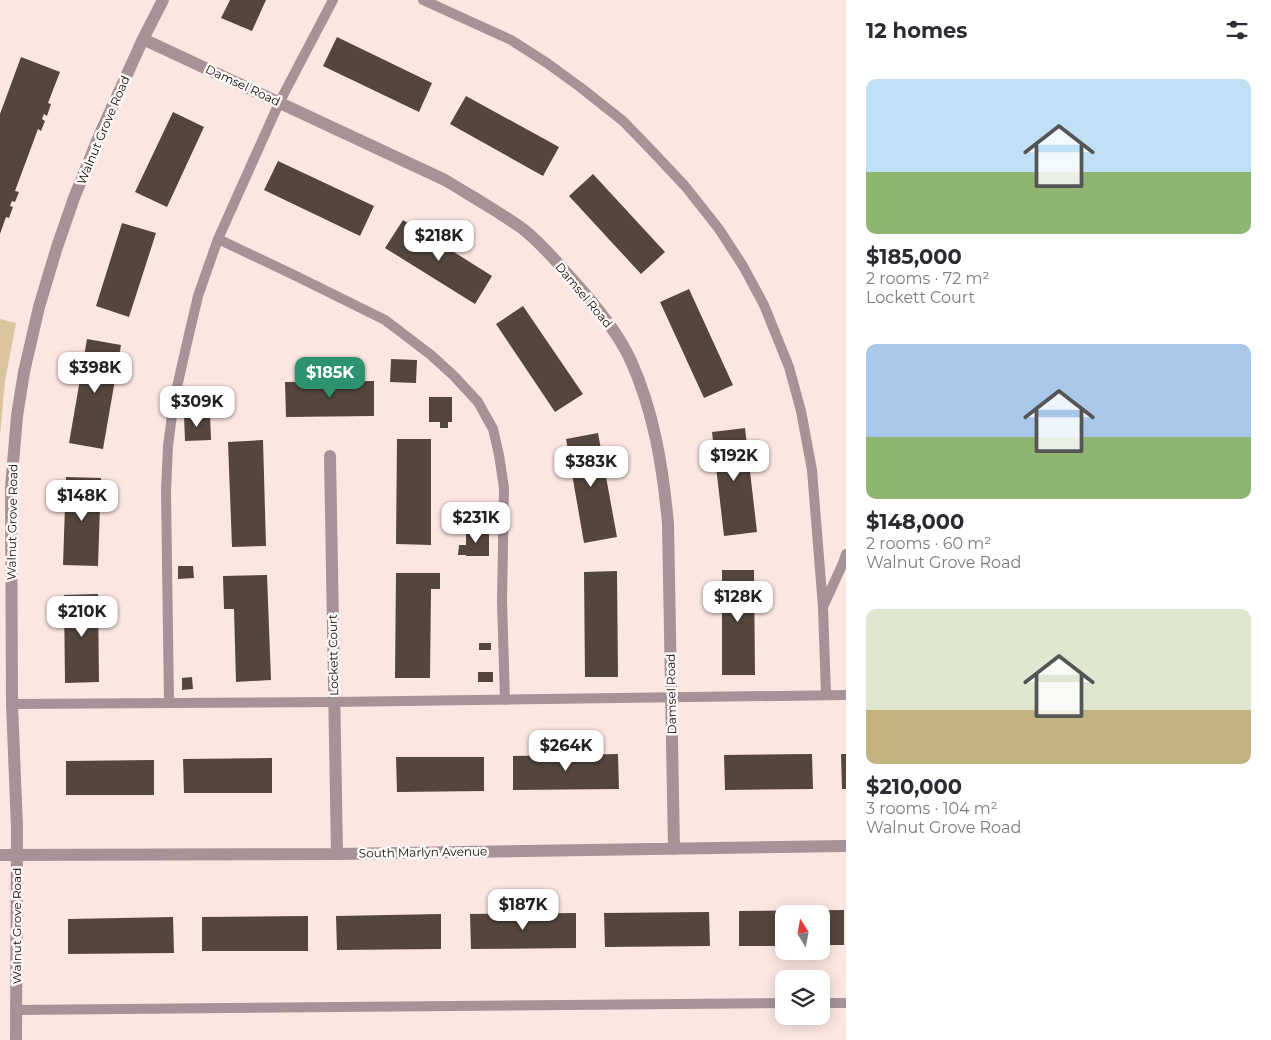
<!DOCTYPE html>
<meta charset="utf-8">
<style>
body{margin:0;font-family:Montserrat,sans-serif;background:#f7f7f7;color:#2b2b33;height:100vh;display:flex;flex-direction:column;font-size:19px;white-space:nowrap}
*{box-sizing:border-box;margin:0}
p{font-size:16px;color:#7c7c81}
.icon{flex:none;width:28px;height:28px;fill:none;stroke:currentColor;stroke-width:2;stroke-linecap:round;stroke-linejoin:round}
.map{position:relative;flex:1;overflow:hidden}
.drawer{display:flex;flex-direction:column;background:#fff;width:425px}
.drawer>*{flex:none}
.needle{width:32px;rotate:349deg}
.controls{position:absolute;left:775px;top:905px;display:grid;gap:10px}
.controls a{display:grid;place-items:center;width:55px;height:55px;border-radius:10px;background:#fff;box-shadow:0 2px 12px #0003;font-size:25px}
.price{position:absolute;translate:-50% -42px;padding:0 11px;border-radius:10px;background:#fff;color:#222;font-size:16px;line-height:32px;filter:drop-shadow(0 1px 2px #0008)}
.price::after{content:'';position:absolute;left:50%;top:30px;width:15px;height:11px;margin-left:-8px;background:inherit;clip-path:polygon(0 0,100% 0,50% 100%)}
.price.selected{background:#2d936f;color:#fff}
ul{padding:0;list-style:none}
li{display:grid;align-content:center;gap:10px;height:265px;padding:0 20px}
li span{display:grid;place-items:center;height:155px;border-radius:10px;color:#555}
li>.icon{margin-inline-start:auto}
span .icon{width:90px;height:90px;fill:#fffc;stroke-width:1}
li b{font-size:21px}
h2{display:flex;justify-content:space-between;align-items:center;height:60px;padding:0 20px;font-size:21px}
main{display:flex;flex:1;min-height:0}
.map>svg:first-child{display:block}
.green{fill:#dac59f}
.building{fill:#54463c}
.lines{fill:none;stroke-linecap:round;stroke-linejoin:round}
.service{stroke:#a69297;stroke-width:10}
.minor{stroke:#a69297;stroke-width:12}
.labels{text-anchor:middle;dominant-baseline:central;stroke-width:5;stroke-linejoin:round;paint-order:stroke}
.street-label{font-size:12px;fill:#160e0d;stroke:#fcf8f7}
</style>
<main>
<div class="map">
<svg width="846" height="1040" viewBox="0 0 846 1040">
<rect width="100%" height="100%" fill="#fce6e2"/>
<path class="green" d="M0,319l16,4 -11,58 -5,55z"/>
<path class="building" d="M230,0h36l-14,31 -31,-13z
M337,37l95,46 -13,29 -96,-46z
M21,57l39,15 -12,31 3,1 -4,12 -3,-2 -2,5 3,2 -4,10 -3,-2 -23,62 4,1 -4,10 -3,-1 -2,5 3,1 -4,11 -3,-1 -6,17v-120z
M466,96l93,51 -16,29 -93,-52z
M173,112l31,15 -37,80 -32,-15z
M278,161l96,45 -14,30 -96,-46z
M593,174l72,78 -24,22 -72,-78z
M403,220l89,56 -17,28 -90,-56z
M122,223l34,10 -27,84 -33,-11z
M689,289l44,96 -29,13 -44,-96z
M523,306l60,88 -28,18 -59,-88z
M87,339l34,6 -18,104 -34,-6z
M391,359l26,1 -1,23 -26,-1z
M374,381v35l-88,1 -1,-35z
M429,397h23v25h-4v6h-8v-6h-11z
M210,414l1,26 -26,1 -1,-26z
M745,428l12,104 -33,4 -12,-104z
M598,433l19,104 -33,6 -18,-104z
M397,439h34v106l-35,-1z
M263,440l3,106 -34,1 -4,-105z
M66,477l35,1 -3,88 -35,-1z
M489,530v26h-23v-1h-8l1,-10h7v-14z
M178,566h15l1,12 -16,1z
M722,570h32l1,105h-33z
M617,571l1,106h-33l-1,-105z
M396,573h44v16h-9l-1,89h-35z
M267,575l4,105 -35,2 -2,-73h-10l-1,-33z
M98,594l1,88 -34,1 -1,-88z
M479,643h12v7h-12z
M478,672h15v10h-15z
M192,677l1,12 -11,1v-12z
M618,754l1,35 -106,1v-34z
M812,754l1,35 -88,1 -1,-35z
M841,754h5v35h-4z
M396,757h88v34l-87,1z
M272,758v35h-88l-1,-34z
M154,760v35h-88v-34z
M844,910v35h-23v-31h-37v32h-45v-35z
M709,912l1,34 -105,1 -1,-34z
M576,913v35l-105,1 -1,-35z
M441,914v35l-104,1 -1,-34z
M308,916v35h-106v-34z
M173,917l1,36 -106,1v-35z"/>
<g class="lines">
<path class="service" d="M423,0l88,40 36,23 33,24 43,34 30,31 32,34 34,43 24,37 21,39 25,62 12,44 11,59 11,137
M218,239l76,36 91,45 46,35 23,21 24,26 15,27 6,26 5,33 -2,113 3,99
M826,695l-3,-88 20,-44 3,-9
M169,703l-3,-212 2,-45 6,-46 13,-57 11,-47 20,-57 61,-136 54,-103
M12,704l322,-2 512,-7
M821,1003h25
M16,1010l768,-7"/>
<path class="minor" d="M143,39l302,141c26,16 53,31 78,49 18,14 33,32 48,49 21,23 47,54 60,83 23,51 32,107 37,163l6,325
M330,456l7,398
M0,855l337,-1 509,-8
M16,1040l1,-212 -5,-124 -1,-217 6,-71 7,-44 15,-65 18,-60 17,-49 26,-64 43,-95 20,-39"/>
</g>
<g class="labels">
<g class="street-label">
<text transform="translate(243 85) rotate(25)">Damsel Road</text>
<text transform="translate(103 130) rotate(-67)">Walnut Grove Road</text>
<text transform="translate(584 295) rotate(50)">Damsel Road</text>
<text transform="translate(12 522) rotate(-89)">Walnut Grove Road</text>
<text transform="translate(333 655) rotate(-91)">Lockett Court</text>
<text transform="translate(671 694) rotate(-91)">Damsel Road</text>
<text transform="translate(423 852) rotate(-1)">South Marlyn Avenue</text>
<text transform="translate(16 926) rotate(-90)">Walnut Grove Road</text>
</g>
</g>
</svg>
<div class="controls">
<a><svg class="needle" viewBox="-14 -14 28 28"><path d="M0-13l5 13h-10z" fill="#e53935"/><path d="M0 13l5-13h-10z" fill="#7c7c81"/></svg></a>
<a><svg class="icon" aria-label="layers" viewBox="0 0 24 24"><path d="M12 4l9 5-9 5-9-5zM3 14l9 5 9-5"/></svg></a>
</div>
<b class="price" style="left:439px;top:262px">$218K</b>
<b class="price" style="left:95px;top:394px">$398K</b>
<b class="price selected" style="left:330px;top:399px">$185K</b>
<b class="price" style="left:197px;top:428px">$309K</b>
<b class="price" style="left:734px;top:482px">$192K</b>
<b class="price" style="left:591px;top:488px">$383K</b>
<b class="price" style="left:82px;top:522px">$148K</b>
<b class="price" style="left:476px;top:544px">$231K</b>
<b class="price" style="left:738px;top:623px">$128K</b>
<b class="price" style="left:82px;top:638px">$210K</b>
<b class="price" style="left:566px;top:772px">$264K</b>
<b class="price" style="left:523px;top:931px">$187K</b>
</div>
<section class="drawer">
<h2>12 homes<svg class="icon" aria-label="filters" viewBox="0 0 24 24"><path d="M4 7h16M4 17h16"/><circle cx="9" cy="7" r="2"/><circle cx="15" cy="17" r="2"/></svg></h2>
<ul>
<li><span style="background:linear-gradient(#bfe0f5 60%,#8fb573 0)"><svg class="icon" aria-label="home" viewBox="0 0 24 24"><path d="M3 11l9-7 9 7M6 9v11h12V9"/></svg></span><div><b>$185,000</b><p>2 rooms · 72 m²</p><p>Lockett Court</p></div></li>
<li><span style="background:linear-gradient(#a9c7e8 60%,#8fb573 0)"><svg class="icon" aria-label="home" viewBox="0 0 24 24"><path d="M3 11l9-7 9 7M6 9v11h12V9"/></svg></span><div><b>$148,000</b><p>2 rooms · 60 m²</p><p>Walnut Grove Road</p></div></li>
<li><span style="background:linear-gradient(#dfe7d0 65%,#c2b280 0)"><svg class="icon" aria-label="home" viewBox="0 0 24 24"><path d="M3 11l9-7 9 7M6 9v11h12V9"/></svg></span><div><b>$210,000</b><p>3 rooms · 104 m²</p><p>Walnut Grove Road</p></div></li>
</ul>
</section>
</main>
